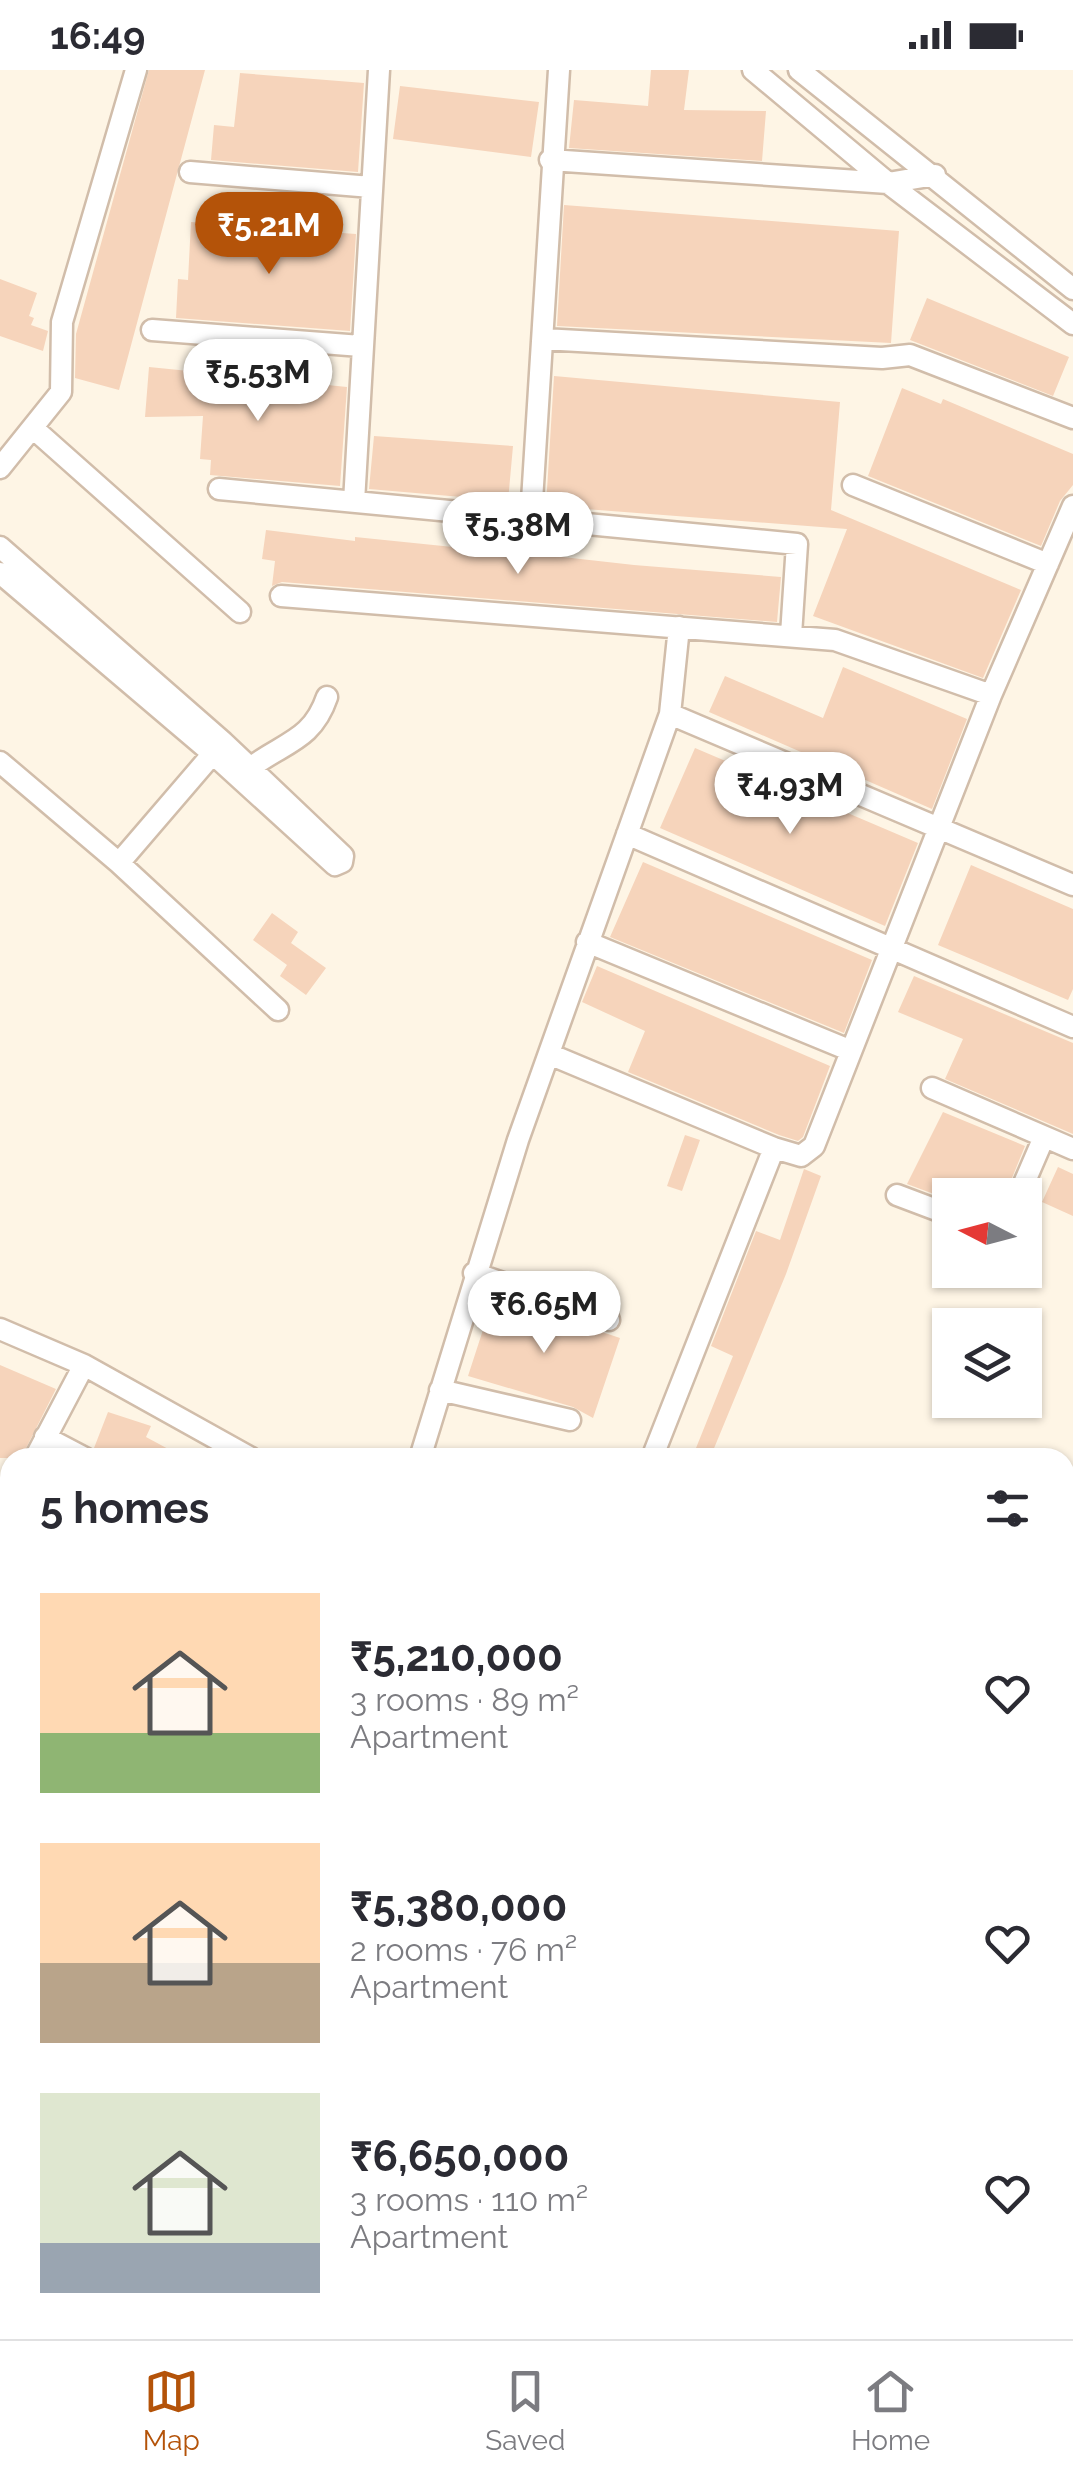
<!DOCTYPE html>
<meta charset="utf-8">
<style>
body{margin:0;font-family:Raleway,sans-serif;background:#f2f2f3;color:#2b2b33;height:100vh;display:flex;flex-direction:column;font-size:38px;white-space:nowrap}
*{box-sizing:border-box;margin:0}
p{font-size:32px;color:#7c7c81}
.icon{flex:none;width:55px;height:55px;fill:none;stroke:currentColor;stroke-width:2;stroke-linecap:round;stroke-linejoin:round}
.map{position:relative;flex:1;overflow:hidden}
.drawer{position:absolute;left:0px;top:1378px;width:1075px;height:892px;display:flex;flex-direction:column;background:#fff;border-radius:30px 30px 0 0;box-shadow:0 2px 8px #0004}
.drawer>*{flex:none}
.needle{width:65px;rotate:276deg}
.buttons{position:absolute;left:932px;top:1108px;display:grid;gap:20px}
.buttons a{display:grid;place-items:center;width:110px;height:110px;border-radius:0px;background:#fff;box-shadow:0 2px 8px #0004;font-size:50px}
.price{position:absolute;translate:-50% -85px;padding:0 22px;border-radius:35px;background:#fff;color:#222;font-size:32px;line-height:65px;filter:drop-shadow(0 2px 5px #0008)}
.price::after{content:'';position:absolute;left:50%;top:60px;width:30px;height:22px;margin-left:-15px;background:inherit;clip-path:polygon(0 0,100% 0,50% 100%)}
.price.active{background:#b45309;color:#fff}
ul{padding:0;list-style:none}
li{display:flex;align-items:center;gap:30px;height:250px;padding:0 40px}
li span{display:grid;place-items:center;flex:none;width:280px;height:200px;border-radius:0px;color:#555}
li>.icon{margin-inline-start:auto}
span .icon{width:120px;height:120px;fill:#fffc;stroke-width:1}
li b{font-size:42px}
h2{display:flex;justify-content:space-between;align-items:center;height:120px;padding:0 40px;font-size:42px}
.status{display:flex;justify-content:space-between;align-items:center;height:70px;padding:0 50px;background:#fff;direction:ltr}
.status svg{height:28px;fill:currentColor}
.menu{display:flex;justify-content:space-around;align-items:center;height:140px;border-top:2px solid #e1e1e2;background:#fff;font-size:28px;color:#7c7c81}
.menu a{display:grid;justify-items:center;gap:5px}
.menu .active{color:#b45309}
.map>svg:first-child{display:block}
.building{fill:#f6d4bb}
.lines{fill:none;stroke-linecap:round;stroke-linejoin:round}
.minor-casing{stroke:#d1bdaa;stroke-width:25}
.minor{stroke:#fff;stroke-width:20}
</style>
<div class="status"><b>16:49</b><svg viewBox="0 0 49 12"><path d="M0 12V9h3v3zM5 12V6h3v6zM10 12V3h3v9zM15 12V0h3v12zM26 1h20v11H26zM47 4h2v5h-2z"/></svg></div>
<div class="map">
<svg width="1073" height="2269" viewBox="0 0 1073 2269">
<rect width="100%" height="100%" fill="#fef5e5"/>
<path class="building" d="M149,0h56l-86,320 -44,-12 1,-44z
M651,0h38l-5,40 82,1 -4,50 -193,-13 5,-48 74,6z
M240,3l124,10 -6,89 -147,-12 3,-35 20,2z
M400,16l139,16 -8,55 -138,-18z
M564,135l335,26 -8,112 -334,-17z
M191,152l165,12 -6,97 -174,-13 2,-39 10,1z
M0,209l37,14 -8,23 5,2 -3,7 17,6 -5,20 -43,-15z
M927,228l142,59 -16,39 -143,-56z
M149,297l198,20 -7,99 -130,-11 1,-15 -11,-1 3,-43 -58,1z
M554,306l286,26 -9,108 190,80 -38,88 -170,-62 34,-87 -301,-23z
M902,318l39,16 2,-5 130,55v31l-13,16 -19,45 -173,-70z
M374,366l139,10 -5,55 -139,-12z
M266,460l89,11v-4l137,14v-5l44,4v4l98,11 147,12 -4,45 -495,-40 -10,4 3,-25 -13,-2z
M843,597l124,52 -35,90 -223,-97 16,-36 98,42z
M695,678l223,95 -33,83 -225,-98z
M643,792l229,98 -28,73 -234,-96z
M971,795l102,44v80l-5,11 -130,-55z
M272,843l26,19 -7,11 35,25 -20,27 -26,-19 7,-11 -34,-25z
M597,896l233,100 -27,71 -5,4 -19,-6 -151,-63 17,-41 -63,-29z
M914,906l159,67v91l-128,-55 18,-40 -65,-27z
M943,1042l82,34 -20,49h-55v5l-43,-16z
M685,1065l15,5 -18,51 -15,-5z
M1058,1097l15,7v42l-31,-14z
M804,1099l17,7 -35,98 -76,184h-18l41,-102 -22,-10 45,-115 24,9z
M494,1226l126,42 -27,80 -20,-11 -105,-31z
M0,1295l56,24 -35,69h-21z
M108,1342l43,14 -5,11 39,21h-50l-18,-10 -4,10 -15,-3 -4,-7z"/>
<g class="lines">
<defs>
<path id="minor" d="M753,0l135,113 185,141
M799,0l274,219
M550,90l338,23 47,-8
M190,102l181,15
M152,260l209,16
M543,269l339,19 28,-3 163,63
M34,359l206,183
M0,398l61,-76 1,-70 74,-252
M853,415l195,79
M219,419l578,55 -6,91
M354,432l25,-432
M531,447l28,-447
M0,477l223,195 120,114 -1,6 -7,3 -122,-111 -213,-181
M281,526l554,44 156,55
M670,644l403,171
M0,692l119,101 159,147
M250,698c34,-26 62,-27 77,-71
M627,764l446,193
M119,793l103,-120
M587,872l262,108
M549,984l225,94 27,8 13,-10 177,-451 82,-189
M932,1018l141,61
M897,1125l53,20
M1019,1125l25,-58
M474,1203l135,47
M0,1259l84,36 167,93
M440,1320l130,30
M45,1367l40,21
M35,1388l49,-93
M420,1388l98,-318 152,-426 9,-87
M652,1388l122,-310
M0,1454l10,-20
M0,1570l10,5
M1065,1616l8,3
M0,1668l10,5
M0,1767l10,6
M0,1880l10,4
M0,1957l10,9
M1065,2023l8,4
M1065,2099l8,-13
M1065,2142l8,-15
M1065,2204l8,4
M0,2257l18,12
M825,2260l16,9
M53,2269l6,-9
M282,2269l5,-9
M961,2269l5,-9
M993,2269l5,-9"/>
</defs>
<use href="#minor" class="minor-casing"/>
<use href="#minor" class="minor"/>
</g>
</svg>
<div class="buttons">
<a><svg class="needle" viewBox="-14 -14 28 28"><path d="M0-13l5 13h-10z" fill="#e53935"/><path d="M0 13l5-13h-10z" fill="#7c7c81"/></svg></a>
<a><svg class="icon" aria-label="layers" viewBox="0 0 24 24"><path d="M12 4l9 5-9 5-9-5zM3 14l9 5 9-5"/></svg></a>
</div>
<b class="price active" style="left:269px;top:207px">₹5.21M</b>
<b class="price" style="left:258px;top:354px">₹5.53M</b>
<b class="price" style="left:518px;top:507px">₹5.38M</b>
<b class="price" style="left:790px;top:767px">₹4.93M</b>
<b class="price" style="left:544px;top:1286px">₹6.65M</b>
<section class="drawer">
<h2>5 homes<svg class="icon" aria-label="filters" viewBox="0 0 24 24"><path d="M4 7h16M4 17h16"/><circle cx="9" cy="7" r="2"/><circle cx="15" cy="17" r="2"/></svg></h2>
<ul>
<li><span style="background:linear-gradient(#ffd9b3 70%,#8fb573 0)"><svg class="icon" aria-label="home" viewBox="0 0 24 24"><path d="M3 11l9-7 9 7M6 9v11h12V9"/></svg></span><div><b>₹5,210,000</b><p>3 rooms · 89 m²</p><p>Apartment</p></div><svg class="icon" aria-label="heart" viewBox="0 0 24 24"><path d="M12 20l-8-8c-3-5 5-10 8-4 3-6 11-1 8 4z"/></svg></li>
<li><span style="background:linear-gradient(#ffd9b3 60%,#b9a48a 0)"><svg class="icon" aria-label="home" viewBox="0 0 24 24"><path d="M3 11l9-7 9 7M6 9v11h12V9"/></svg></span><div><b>₹5,380,000</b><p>2 rooms · 76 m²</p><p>Apartment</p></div><svg class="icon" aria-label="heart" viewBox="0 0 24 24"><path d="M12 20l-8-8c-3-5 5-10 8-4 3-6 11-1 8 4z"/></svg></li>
<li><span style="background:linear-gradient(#dfe7d0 75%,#9aa5b1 0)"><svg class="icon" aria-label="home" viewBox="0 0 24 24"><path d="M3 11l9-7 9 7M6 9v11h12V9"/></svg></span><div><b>₹6,650,000</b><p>3 rooms · 110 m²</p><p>Apartment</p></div><svg class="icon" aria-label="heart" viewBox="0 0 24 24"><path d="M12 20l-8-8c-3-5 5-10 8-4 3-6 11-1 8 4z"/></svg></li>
</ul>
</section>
</div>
<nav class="menu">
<a class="active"><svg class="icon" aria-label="map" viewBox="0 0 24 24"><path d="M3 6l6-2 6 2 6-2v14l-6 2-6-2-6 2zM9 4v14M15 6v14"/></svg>Map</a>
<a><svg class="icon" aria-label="saved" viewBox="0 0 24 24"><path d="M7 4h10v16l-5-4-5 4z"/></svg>Saved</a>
<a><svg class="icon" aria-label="home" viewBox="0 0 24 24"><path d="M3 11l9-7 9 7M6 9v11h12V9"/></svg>Home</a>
</nav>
